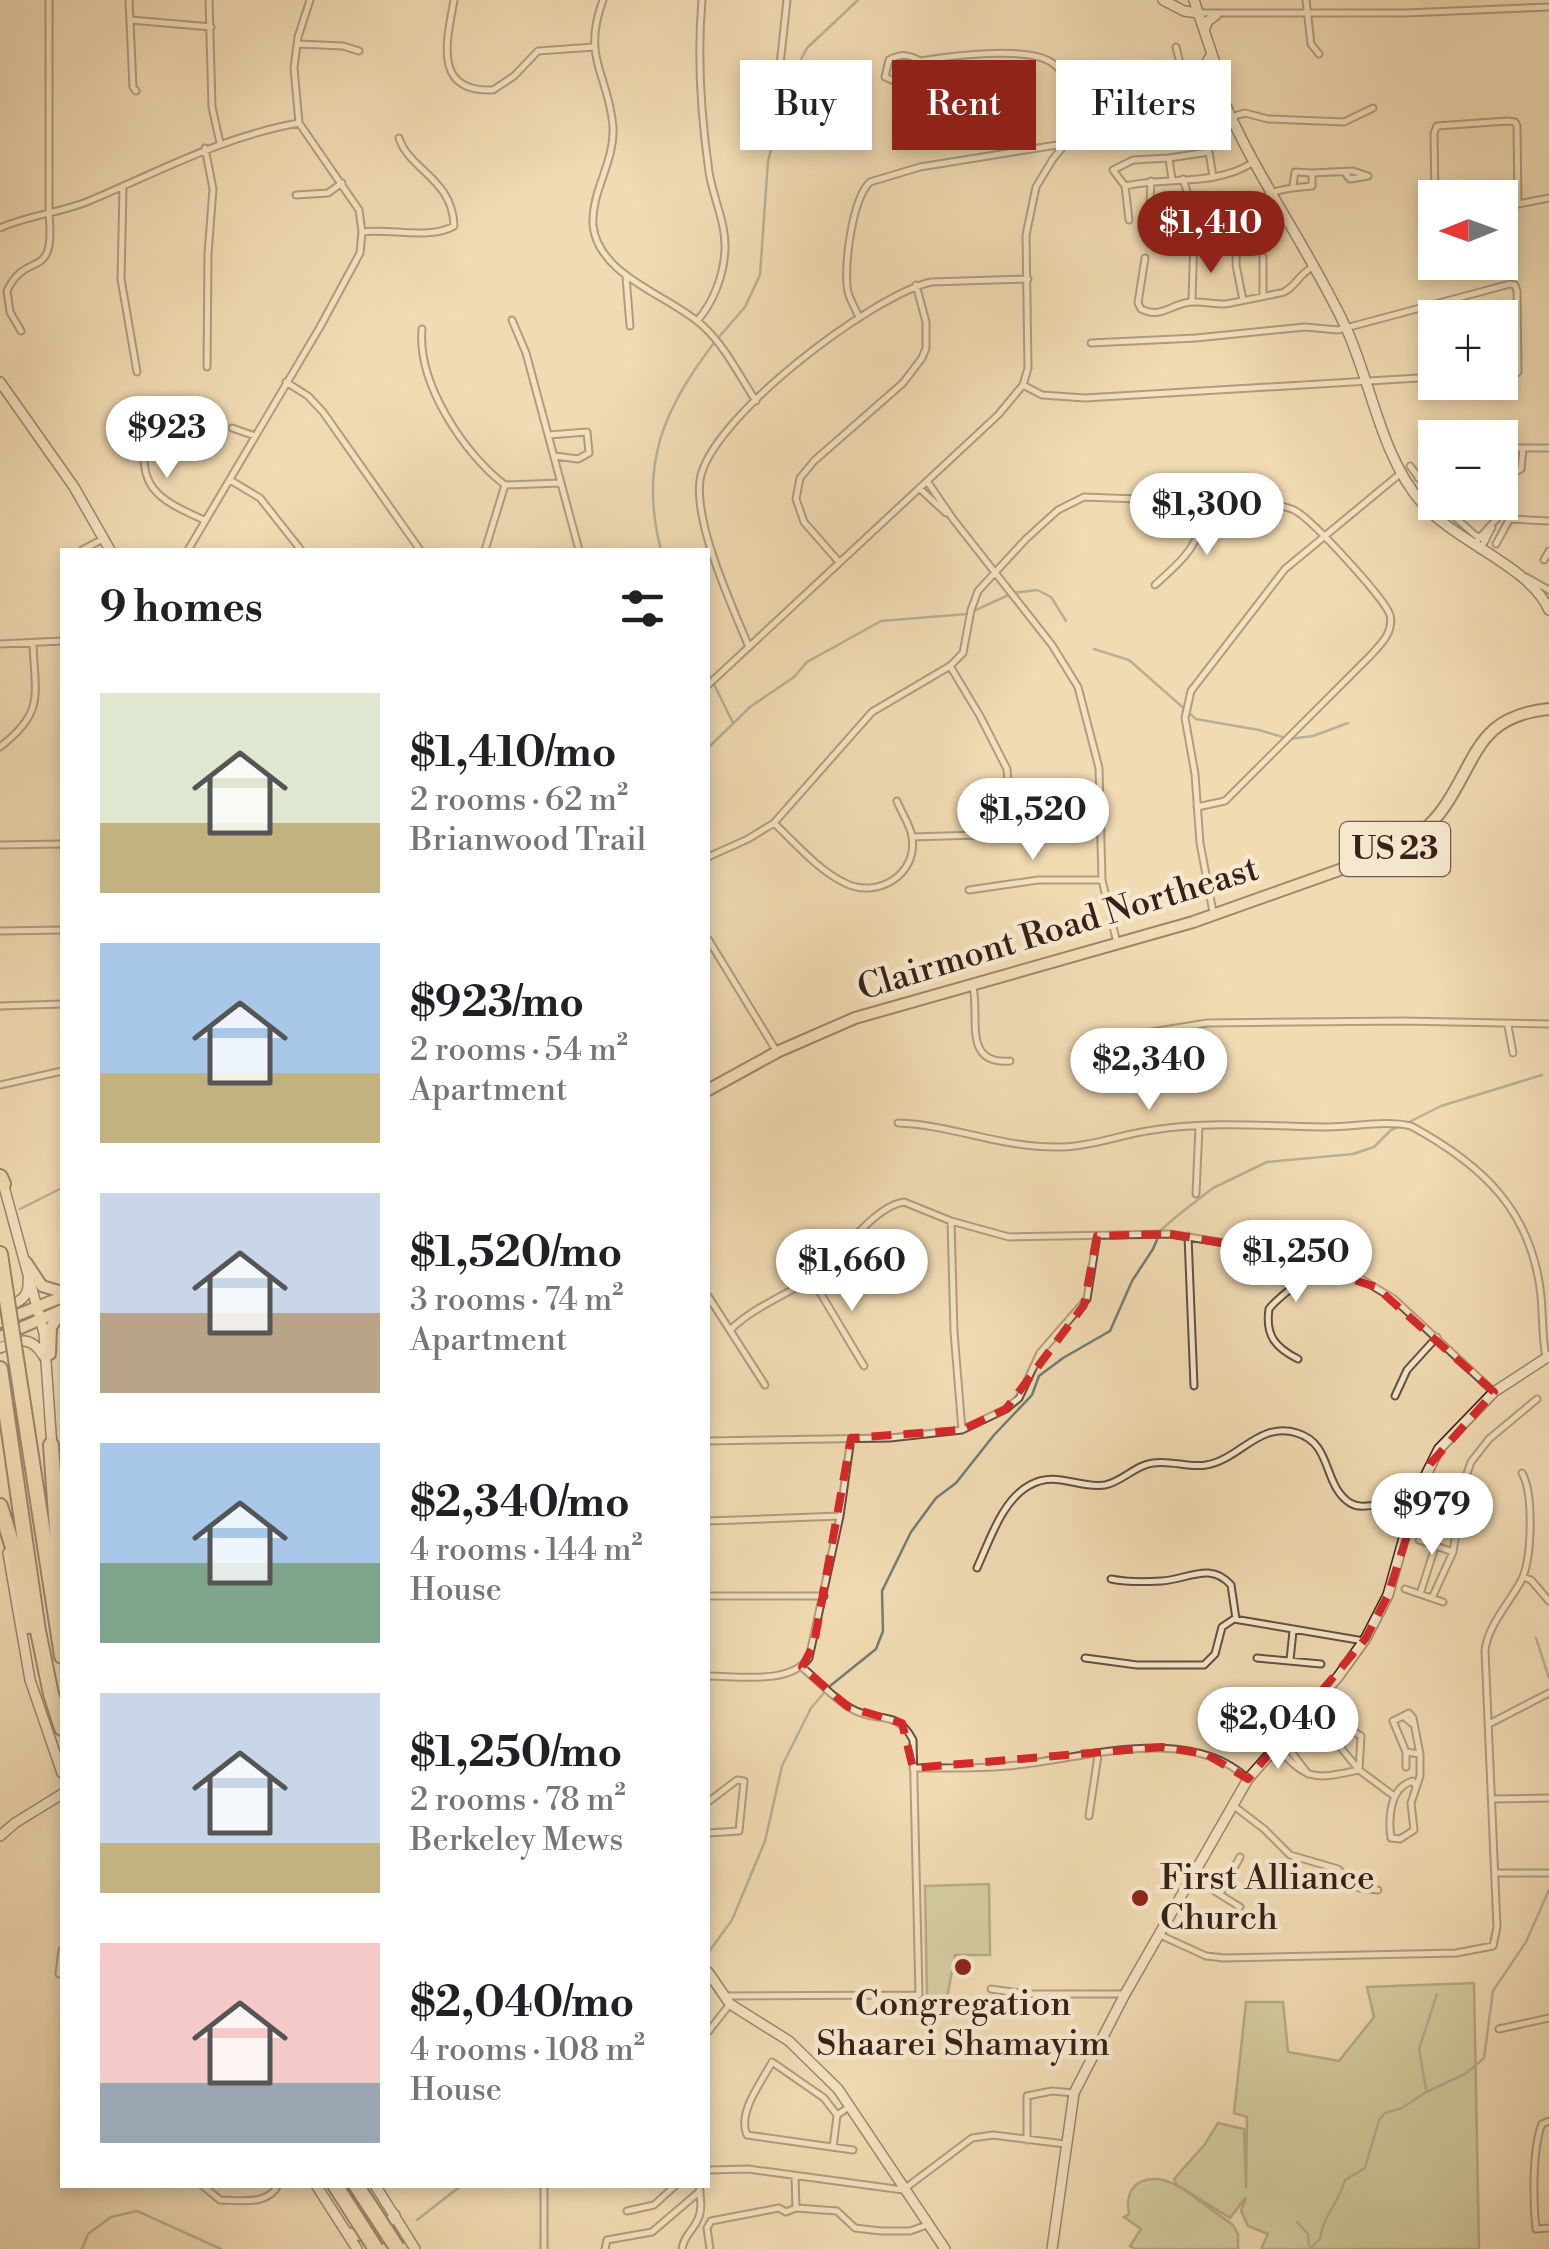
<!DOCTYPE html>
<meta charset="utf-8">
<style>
body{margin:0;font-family:"Libre Bodoni",serif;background:#f6f6f6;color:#202124;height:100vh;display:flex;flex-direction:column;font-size:38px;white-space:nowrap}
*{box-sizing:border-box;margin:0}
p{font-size:32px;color:#757577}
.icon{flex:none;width:55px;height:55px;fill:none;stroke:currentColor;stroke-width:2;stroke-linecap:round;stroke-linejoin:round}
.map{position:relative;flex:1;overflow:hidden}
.drawer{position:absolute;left:60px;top:548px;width:650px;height:1640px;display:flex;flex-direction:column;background:#fff;border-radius:0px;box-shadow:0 5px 15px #0003}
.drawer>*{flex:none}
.guide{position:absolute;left:740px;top:60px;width:658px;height:90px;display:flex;gap:20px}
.needle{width:65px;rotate:269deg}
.fabs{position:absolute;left:1418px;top:180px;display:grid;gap:20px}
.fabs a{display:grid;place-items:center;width:100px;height:100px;border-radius:0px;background:#fff;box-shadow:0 5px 15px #0003;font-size:50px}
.price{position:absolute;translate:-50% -85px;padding:0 22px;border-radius:35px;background:#fff;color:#222;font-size:32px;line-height:65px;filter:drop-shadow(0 2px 5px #0008)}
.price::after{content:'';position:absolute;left:50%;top:60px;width:30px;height:22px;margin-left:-15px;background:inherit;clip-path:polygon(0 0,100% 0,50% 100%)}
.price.on{background:#8f2418;color:#fff}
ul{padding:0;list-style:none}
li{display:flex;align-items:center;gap:30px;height:250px;padding:0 40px}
li span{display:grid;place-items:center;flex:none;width:280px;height:200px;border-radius:0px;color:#555}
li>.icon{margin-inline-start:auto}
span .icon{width:120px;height:120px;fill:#fffc;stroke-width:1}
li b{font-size:42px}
h2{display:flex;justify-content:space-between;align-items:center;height:120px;padding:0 40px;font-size:42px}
.pill{padding:0 35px;border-radius:0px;background:#fff;box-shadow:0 5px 15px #0003;font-size:35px;line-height:90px}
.pill.on{background:#8f2418;color:#fff}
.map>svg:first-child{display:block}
.green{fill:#b6c18f;stroke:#767154;stroke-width:2.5}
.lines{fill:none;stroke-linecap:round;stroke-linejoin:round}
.stream{stroke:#727d73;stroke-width:2.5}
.street-casing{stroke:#645040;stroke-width:9}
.secondary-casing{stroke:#35211a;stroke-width:12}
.primary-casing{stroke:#35211a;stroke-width:14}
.highway-casing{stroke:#35211a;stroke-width:18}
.street{stroke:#f6e8ce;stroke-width:5}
.secondary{stroke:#f6e8ce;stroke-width:9}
.primary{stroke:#f1dbb3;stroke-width:10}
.highway{stroke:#f1dbb3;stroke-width:14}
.highway-bridge-casing{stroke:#35211a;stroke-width:18;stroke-linecap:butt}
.highway-bridge{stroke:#f1dbb3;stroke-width:14}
.marked{fill:none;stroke:#d62828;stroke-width:8;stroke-dasharray:20 12;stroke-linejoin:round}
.poi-dot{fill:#8f2418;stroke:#f6e8ce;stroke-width:4}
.labels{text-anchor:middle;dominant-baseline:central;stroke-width:9;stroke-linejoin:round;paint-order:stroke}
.shield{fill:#f6e8ce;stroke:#6f5d50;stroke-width:2.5}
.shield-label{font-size:32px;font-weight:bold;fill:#35211a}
.street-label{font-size:35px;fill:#35211a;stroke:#f6e8ce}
.poi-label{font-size:35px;fill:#35211a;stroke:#f6e8ce;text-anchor:start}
</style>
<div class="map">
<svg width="1549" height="2249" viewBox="0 0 1549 2249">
<rect width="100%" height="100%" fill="#f1dbb3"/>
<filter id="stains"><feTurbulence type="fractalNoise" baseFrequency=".002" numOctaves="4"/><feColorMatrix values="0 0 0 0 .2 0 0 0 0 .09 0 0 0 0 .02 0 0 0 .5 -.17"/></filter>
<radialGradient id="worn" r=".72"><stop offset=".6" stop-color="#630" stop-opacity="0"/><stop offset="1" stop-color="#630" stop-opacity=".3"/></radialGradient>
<path class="green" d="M989,1884l1,71h-35l-8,43h-20l-2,-112z
M1474,1983l5,266h-218l7,-15 -20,-8 -7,-15 5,-14 -16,21 -51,-32 54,39 5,9v15h-103l-5,-3 11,-17 -17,-12 5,-3c-7,-34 23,-43 48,-28l-3,-7 31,-35 13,-21 26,6 2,59 1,-71 -13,-4 12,-111h37l5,50 51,9 35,-44 -7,-30z"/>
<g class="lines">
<path class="stream" d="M719,337l26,-30 15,-32 8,-114 21,-79 18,-34 51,-48
M661,550c-22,-84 2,-141 53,-207
M1094,649l35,11 67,59 63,11 30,9 24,-3 35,-13
M708,672l25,51
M708,748l42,-41 44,-30 13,-15 74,-41 86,-7 46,-21 24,-3 14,7 15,24
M1407,1123l34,-17 101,-31
M20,1209l42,-21
M1536,1638l13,40
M708,1953l24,-33 33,-79 17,-75 29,-58 19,-22 46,-37 7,-18 -1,-40 29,-59 25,-34 20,-15 38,-48 38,-40 7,-19 24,-18 47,-27 22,-50 21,-32 8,-19 16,-14 36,-28 54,-26 86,-8 21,-7 17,-17 9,-4
M1426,2089l-7,-40 18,-55
M417,2220l45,-35
M1297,2222l11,12 1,12
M82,2249l6,-15 23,-17 26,-6 84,38
M1310,2249l10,-10c2,-21 19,-37 25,-59l20,-12 14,-48 6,-7 17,-5 24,-16 39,-18 19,-16 9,-67 33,-49 23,-52"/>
<defs>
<path id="street" d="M129,0l4,87 3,4
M209,0l3,107 8,36
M454,0c-7,40 -22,93 39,90l21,-14 24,-25 56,-4
M603,0c-22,60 6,74 10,127 2,35 -22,64 -20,98 5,52 79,71 110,101 22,20 37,51 53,75
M1306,0l5,44 8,10
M1198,13h207l144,-6
M131,20l80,7
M298,44l45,2 16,5
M1176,47l8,33
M920,61l-10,13 -14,8 -11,-5 4,-17c12,-6 19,-6 31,1 30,-5 106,-15 131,1 21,15 34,40 49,61
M765,97l14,-23 8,-74
M1128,107l-3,-34 5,-3 49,-4
M1115,137l9,-4 78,-8 43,-12 23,6 76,3 29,-14
M205,148l8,41 -5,65 -1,113
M1169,158l40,-6 4,25
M1183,179l14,44
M1172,180l-3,-22 -36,2 -20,10 12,16c42,-10 89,1 127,-23
M1151,181l-1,23h18l6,21
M1293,185l2,-13 17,1
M1125,186l4,34
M123,188l-2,91 16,93
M296,195l32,-2 14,-10
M1435,200l-1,-67 3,-7 70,-5 8,1 2,4 1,78 -18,1
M1253,204l-6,-6 -5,1 -4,8 5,7h5c19,-26 34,-25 64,-28v-13l41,-2 15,5 -18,3 -5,-6
M1518,204l31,-6
M1149,221l1,-17
M0,228c29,-13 60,-15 89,-27 69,-29 135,-65 210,-78
M362,232c28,-4 68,8 92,-6 -1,-47 -45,-56 -55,-88
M1237,238l-1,27 7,35
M1263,257v39
M1145,258l-7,45 3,6c18,9 27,-2 44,-6 12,-3 26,1 39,1 4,0 57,-11 60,-12 12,-6 16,-19 29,-25
M626,277l4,49
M1192,301l2,-66
M858,315c-3,-7 -8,-15 -10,-23 -5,-23 4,-93 22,-110l50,-15 143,-23
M512,320l14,33 53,197
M697,321c17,-19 27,-47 28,-72 1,-27 -12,-51 -16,-77 -8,-56 -12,-116 -7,-172
M422,329c-5,54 42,125 83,156l54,-2
M21,331l-11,-19 -3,-21c19,-42 49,-8 42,-76v-215
M1091,343l105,-5 109,-11 33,3 172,-46 5,1 2,6 1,81 -9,7h-9
M286,382l22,14 15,16 97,138
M1023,385l19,10 43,3 350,-21
M232,428l23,8
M147,429c-11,58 8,69 57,91
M549,435l38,-3 2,21 -11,6 -23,-3
M1500,448h49
M1410,466l25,33
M1418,478l17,-10
M230,480l30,18 41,52
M927,481l26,38 99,126 26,42 21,81 3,112 15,63
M919,488l27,25
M1438,502l37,33 11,5
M1479,502l31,17 39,2
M1475,543l24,-27 12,-4 2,-39 8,-4 2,-21
M1496,544l13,-24
M82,550l21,-11
M188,550l132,-223 40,-74 2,-21 -3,-22 -60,-87 -5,-55 4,-31 12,-37
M485,550l20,-65
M1480,550l12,-23
M1544,560l5,-9
M839,562l-35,-40 -8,-23 4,-21 14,-17 89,-78 19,-25 4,-10v-26l-10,-37
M1526,577l23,13
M1155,585c34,-31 42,-38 54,-83
M0,644l62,-3
M749,647c-17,-41 -55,-123 -49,-167 9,-61 171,-184 231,-198l97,-3
M950,666l30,50 27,53 5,64
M708,685l290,-270 25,-30 5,-17 -2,-133 10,-48 17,-28 13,-16 50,-31 34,-11 72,-5
M0,747c45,-35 35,-51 33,-103
M774,823c21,20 44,47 71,60 32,16 73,-8 67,-46 -1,-11 -11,-25 -15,-36
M912,837l189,-6
M0,845l62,-1
M708,857l40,-18 26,-16 98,-111 78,-46 13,-13 8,-43 7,-19 48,-52 32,-29 26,-13 188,7c7,2 16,3 22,6 17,8 91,89 96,105 4,17 -9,29 -20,41l-145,145 -28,6
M969,890l69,-10h64
M1213,912l-13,-69 -5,-69 -10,-56 6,-27 94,-122 116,-96
M0,931l62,-1
M708,939l69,113
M973,987c7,30 -11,78 37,74
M0,1006l62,-2
M1508,1026l5,27
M1121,1037l86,-14 197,-2 145,3
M0,1085l62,-14
M898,1123c56,2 105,26 165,24 31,-1 59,-13 90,-17 58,-9 116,-4 175,-3 27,0 56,-7 83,-1 72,39 121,85 130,170 2,21 1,41 5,62
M1196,1194l3,-67
M951,1221l3,111 8,98
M1188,1236l6,150
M812,1279l52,87
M708,1296l57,89
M730,1330c24,-23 52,-33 79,-50 29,-17 61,-73 95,-78l47,19 58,16 161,-3 85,14 76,18 17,5 46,28 100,93
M1298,1359c-22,-11 -33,-23 -29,-50 13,-17 37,-27 45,-46
M1395,1396l12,-26 30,-33
M708,1441l182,-3 72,-8 44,-21 13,-11 21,-45 47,-54 10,-63
M1432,1492l28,9
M1450,1498l3,-11 12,-8
M1419,1515l37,10
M708,1521l132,-5
M1419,1540l34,12
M977,1568c13,-28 25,-68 53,-83 26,-15 48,4 75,0 17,-3 30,-20 48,-22 18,-3 36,5 53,2 33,-5 53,-44 91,-32 36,11 25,51 53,70 12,7 26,0 38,2 24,4 40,16 63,23l5,-3
M1523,1577l8,3 18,21
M1111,1579c15,3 34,3 50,2 26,-1 49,-20 70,4l5,34
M1405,1589l38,13
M1420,1594l15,-47
M708,1596h116
M1432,1598l21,-46 12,-73 6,-17 18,-23 48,-40
M1085,1658l52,7h67l11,-11 7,-27 12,-8 130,22
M1257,1658l64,6
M1290,1660l3,-29
M708,1676c31,0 81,9 101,-18l31,-142 11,-78
M1403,1716l6,-3 4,5 7,36
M1413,1724l-10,-8 -10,5 13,31 14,2v22l-9,27 3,27 -14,9 -9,-1c-3,-21 -1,-51 22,-57l2,4
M1489,1724l60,-31
M1347,1728l14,8 -2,34 -22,-27 2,-11z
M1283,1741l25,33
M1277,1747c31,35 38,32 82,23l35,26
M1406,1752v15
M913,1768c31,0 63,1 94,-2 74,-6 181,-44 241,13
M1492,1799l57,-1
M708,1802l29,-22 7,1 -5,50 -31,2
M1234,1806l30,23 26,26 48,14 21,19 19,2
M1089,1816l9,-61
M1495,1873h54
M1192,1877l48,30
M1220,1894l20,-37
M1160,1935l46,21 18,2 232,-5 37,-7 4,-19 -12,-276c2,-24 24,-48 36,-70 11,-21 13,-87 1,-108
M59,1974l3,-24
M991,1989l35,5h99
M725,1996l194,-1 -6,-255c-17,-32 -35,-16 -61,-31 -18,-10 -34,-28 -50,-42
M1499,2029l50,-11
M708,2032l22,-28
M849,2107l-12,8 -13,-17 -52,-36c-11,21 -35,51 -25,73l106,15
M1549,2121l-7,3c-10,25 -9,78 -6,105l13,-1
M1027,2140v-44l25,-5 22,2
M833,2147l4,-31
M708,2170l40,-1 155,21 69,-52 21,-3 72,9
M795,2177l1,31
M202,2185l18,15c20,0 48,6 58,-15
M627,2211l27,-6 22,-20
M544,2249v-64
M605,2249l2,-9 45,-8 48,-41
M682,2249c2,-14 11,-18 16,-30 5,-10 2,-23 1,-34
M710,2249l-3,-21 4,-7 68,-13 7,4 10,-4 41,3 18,17 26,3h29l17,-6"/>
<path id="secondary" d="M1163,0l21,11 14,2
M1194,0l20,60
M1204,30l4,-9 8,-6
M1211,56l-3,4c32,97 96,177 139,270 25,56 34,126 75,173 33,39 108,63 127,107
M0,382l74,105 36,63
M3,1183l41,150 8,114
M0,1310c16,-7 30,-10 28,-30
M0,1348c20,-9 31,-12 43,7
M8,1553l22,127 32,93
M0,1836l15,-13 47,-29
M708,1972l22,32 59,37 49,48 107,160
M316,2185l41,64
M375,2185l40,64
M349,2233l16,4 22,-13 8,-9
M1052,2249l22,-156 51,-99 123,-215 90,-102 28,-39 22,-43 28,-100 23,-46 55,-57 55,-36"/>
<path id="primary" d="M708,1090l69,-38 78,-34 338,-96 197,-70c22,-11 41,-25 55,-46 33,-49 33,-90 104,-97
M26,1262l16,24 20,6
M0,1322l62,-25
M0,1337l62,-27
M45,1357l5,-3 1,-27 11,-15"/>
<path id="highway" d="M0,1177l3,7
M0,1254l6,40
M16,1359l46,297
M0,1369l38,262 13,63 11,34
M51,1445l11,155
M0,1506l14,45 14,75
M335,2185l25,39
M356,2185l19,29"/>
</defs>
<use href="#street" class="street-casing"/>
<use href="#secondary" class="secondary-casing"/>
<use href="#primary" class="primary-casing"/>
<use href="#highway" class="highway-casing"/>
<use href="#street" class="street"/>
<use href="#secondary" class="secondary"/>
<use href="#primary" class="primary"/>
<use href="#highway" class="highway"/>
<defs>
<path id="highway-bridge" d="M6,1294l10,65
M375,2214l22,34
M360,2224l16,25"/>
</defs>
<use href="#highway-bridge" class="highway-bridge-casing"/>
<use href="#highway-bridge" class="highway-bridge"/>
</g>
<path d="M0 0H1549V2249H0ZM1170,1234l85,14 121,39 118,105 -64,72 -42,131 -22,43 -118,141 -42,-25 -44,-7 -249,21 -11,-45 -54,-16 -46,-40 12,-23 37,-206 111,-8 44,-21 78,-104 13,-69z" fill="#f1dbb3" fill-opacity=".55" fill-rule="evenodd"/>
<path class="marked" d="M1170,1234l85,14 121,39 118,105 -64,72 -42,131 -22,43 -118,141 -42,-25 -44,-7 -249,21 -11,-45 -54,-16 -46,-40 12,-23 37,-206 111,-8 44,-21 78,-104 13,-69z"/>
<g class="poi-dot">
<circle cx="1140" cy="1898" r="10"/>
<circle cx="963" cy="1967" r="10"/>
</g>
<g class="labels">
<rect class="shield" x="1340" y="822" width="110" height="54" rx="8"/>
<g class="shield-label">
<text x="1395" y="849">US 23</text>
</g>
<g class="street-label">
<text transform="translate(1058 929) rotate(-17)">Clairmont Road Northeast</text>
</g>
<g class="poi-label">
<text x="1160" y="1878">First Alliance<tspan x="1160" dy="40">Church</tspan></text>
<text x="963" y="2004" text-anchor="middle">Congregation<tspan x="963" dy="40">Shaarei Shamayim</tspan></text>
</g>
</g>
<rect width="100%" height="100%" filter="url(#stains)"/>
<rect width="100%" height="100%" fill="url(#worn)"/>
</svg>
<div class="fabs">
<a><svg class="needle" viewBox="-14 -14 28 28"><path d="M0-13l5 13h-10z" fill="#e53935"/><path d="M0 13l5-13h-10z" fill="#757577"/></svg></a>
<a>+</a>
<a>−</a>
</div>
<b class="price on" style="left:1211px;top:276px">$1,410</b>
<b class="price" style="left:167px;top:481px">$923</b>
<b class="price" style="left:1207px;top:558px">$1,300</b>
<b class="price" style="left:1033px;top:863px">$1,520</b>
<b class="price" style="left:1149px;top:1113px">$2,340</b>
<b class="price" style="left:1296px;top:1305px">$1,250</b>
<b class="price" style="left:852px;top:1314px">$1,660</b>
<b class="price" style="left:1432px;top:1558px">$979</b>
<b class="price" style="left:1278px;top:1772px">$2,040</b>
<div class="guide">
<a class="pill">Buy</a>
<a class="pill on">Rent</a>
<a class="pill">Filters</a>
</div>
<section class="drawer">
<h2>9 homes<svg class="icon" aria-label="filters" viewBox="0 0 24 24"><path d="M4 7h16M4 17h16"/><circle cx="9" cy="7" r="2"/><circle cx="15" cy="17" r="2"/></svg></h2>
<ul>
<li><span style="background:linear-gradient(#dfe7d0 65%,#c2b280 0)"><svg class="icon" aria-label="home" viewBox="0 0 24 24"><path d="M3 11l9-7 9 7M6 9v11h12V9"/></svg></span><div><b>$1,410/mo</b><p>2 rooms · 62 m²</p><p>Brianwood Trail</p></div></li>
<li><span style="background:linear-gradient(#a9c7e8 65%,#c2b280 0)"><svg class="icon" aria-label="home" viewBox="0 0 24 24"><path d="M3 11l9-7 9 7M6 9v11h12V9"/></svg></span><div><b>$923/mo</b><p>2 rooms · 54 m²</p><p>Apartment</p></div></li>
<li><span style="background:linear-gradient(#c9d6e8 60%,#b9a48a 0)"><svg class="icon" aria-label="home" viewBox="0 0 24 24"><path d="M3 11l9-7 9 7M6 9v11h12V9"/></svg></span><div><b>$1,520/mo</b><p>3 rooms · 74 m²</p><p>Apartment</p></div></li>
<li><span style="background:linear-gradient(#a9c7e8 60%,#7fa58c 0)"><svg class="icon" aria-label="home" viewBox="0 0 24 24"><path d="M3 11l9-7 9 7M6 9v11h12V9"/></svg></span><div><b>$2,340/mo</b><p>4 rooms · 144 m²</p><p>House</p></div></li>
<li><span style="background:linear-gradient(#c9d6e8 75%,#c2b280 0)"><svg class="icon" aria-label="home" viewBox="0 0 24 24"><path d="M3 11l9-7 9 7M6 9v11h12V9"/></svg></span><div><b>$1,250/mo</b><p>2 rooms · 78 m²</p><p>Berkeley Mews</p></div></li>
<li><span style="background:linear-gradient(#f6c9c9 70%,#9aa5b1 0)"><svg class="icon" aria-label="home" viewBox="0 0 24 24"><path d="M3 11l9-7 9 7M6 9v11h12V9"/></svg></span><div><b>$2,040/mo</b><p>4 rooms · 108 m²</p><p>House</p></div></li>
</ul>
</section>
</div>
